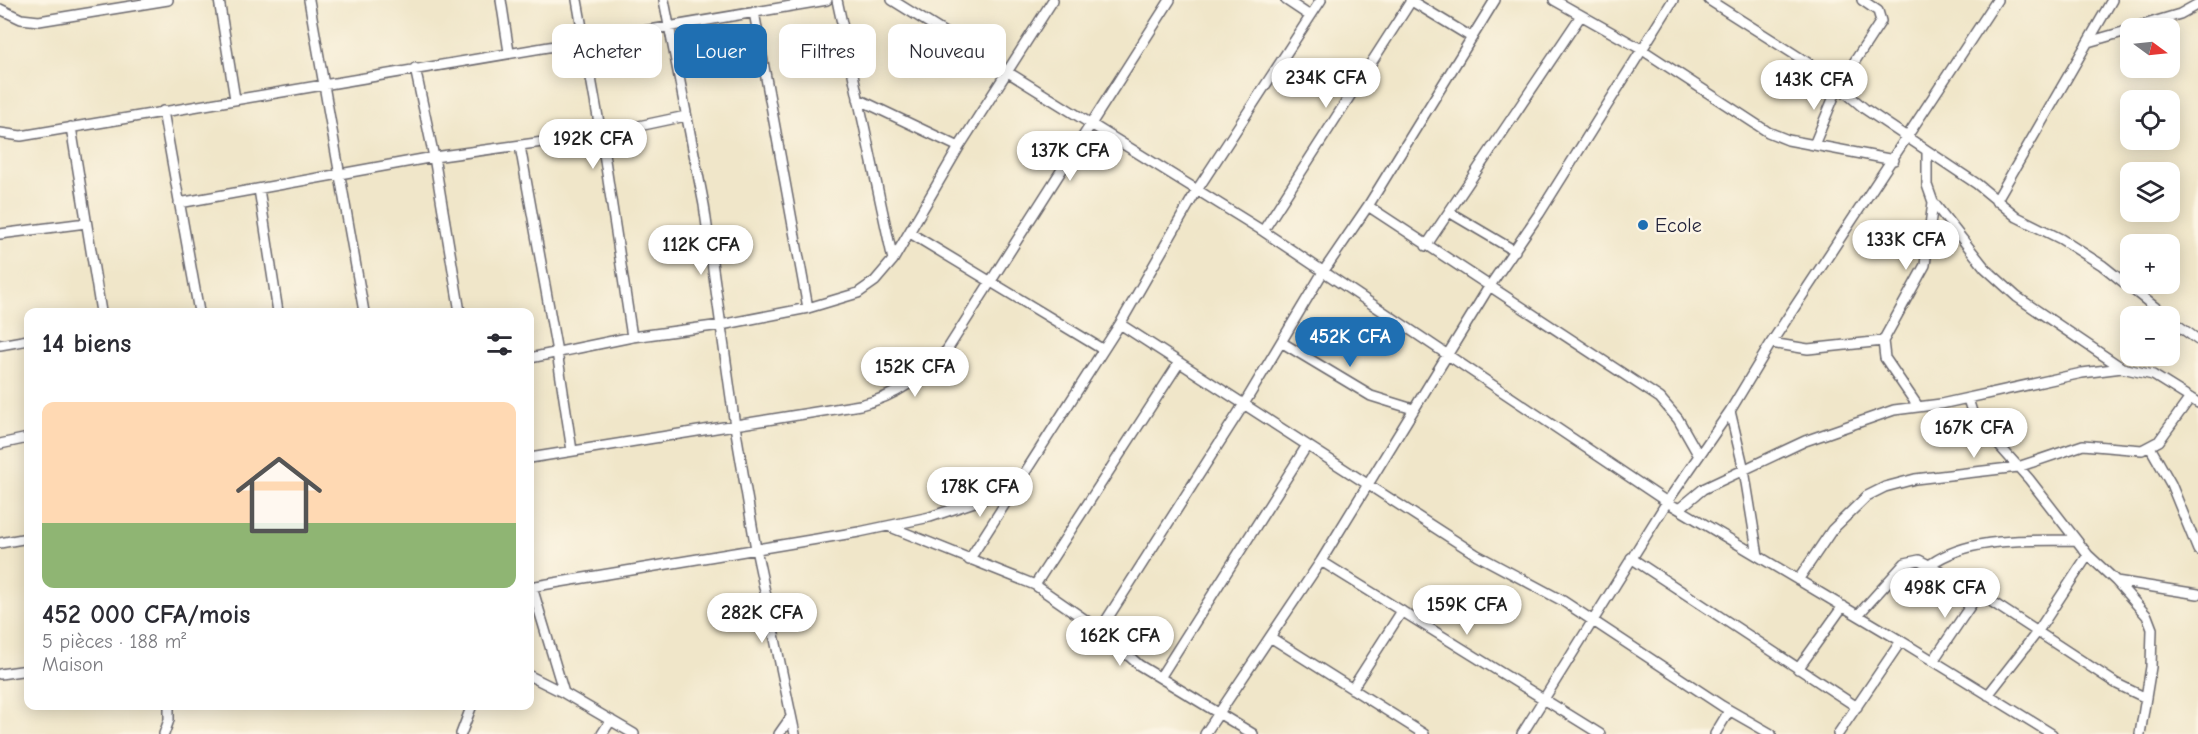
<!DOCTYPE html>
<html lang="fr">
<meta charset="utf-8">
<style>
body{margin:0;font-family:"Comic Neue",sans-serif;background:#f2f2f3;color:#2b2b33;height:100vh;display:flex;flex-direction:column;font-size:22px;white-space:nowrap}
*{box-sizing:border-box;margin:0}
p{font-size:20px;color:#7c7c81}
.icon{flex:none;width:33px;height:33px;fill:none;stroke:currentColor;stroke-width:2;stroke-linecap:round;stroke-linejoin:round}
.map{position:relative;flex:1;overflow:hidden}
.panel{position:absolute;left:24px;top:308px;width:510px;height:402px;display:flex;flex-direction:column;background:#fff;border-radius:12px;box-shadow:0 3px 15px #0003}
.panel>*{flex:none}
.hud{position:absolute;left:552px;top:24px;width:570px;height:54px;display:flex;gap:12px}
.needle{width:39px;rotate:105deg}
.controls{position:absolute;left:2120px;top:18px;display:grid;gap:12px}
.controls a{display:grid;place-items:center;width:60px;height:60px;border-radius:12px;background:#fff;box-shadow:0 3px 15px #0003;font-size:30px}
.price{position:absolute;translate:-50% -51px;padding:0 14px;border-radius:21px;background:#fff;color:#222;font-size:20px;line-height:39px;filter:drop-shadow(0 2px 3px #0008)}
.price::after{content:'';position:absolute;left:50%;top:36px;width:18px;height:14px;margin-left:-9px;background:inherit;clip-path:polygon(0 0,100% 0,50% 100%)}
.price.current{background:#1f6fb2;color:#fff}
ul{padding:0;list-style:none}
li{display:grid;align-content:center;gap:12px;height:318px;padding:0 18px}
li+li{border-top:2px solid #e1e1e2}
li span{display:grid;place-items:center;height:186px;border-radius:12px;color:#555}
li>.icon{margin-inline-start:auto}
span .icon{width:108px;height:108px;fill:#fffc;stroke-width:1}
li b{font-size:26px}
h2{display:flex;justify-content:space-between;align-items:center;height:72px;padding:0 18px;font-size:26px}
.pill{padding:0 21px;border-radius:12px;background:#fff;box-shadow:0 3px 15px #0003;font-size:21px;line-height:54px}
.pill.current{background:#1f6fb2;color:#fff}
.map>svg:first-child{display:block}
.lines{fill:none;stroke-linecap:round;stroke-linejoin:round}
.street-casing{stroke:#6a676d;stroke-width:12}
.street{stroke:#fff;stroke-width:9}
.poi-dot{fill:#1f6fb2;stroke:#fcf5e5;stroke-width:2}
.labels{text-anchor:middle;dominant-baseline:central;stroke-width:5;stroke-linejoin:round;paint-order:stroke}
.poi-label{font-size:20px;fill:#22223b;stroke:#fcf5e5;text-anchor:start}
</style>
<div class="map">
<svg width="2198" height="734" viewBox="0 0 2198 734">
<rect width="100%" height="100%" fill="#fcf5e5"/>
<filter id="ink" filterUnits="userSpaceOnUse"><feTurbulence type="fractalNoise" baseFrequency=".0167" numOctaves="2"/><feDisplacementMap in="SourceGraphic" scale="12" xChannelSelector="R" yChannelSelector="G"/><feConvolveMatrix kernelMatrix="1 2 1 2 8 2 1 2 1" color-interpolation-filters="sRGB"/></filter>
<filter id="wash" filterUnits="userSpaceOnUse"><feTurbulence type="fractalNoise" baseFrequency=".008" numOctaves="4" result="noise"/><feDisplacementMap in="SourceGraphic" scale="24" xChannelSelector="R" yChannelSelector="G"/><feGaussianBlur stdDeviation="1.35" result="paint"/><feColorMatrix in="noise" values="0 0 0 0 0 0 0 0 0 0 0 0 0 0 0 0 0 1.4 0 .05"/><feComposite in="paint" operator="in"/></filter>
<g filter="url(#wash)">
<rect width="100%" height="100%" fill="#f0e6c9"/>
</g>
<g filter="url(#ink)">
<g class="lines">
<defs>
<path id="street" d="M219,0l16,99
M309,0l55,312
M501,0l8,52
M577,0l24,134 31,203
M664,0l40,205 31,221 21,123 39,185
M837,0l56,260
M892,0l371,231 404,271 234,139 -63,93
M1286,0l24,16
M1410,0l61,37
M1554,0l87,49 127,83 20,8 106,20
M1709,0l110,70 46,39 112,75 40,33 44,22 41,26 64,51
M0,9l21,10 18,2 129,-21
M754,12l54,296
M2133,28l47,-14 18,-10
M2088,42l42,-12
M415,68l19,89 26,155
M858,99l101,48
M163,111l36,201
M71,127l30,185
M0,133l21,3 806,-136
M1814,145l24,-58 43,-66 -3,-10 -16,-11
M520,146l37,206 15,99
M1927,151v34l6,17 52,66 32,29 105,71
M259,189l19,123
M1996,201l116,-201
M179,203l255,-46 167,-23 85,-18
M1368,206l292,192 18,21 21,37
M1449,212l66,39
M1263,231l148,-230
M910,233l192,116
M0,234l86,-11
M1426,246l154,-229
M2169,319l29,21
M1120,324l357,231 86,46 159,105 49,28
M1883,341l42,-76 8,-63
M1281,342l90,54 42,13
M1771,343l37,6 75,-8 2,17 32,47
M0,345l28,-5
M530,358l102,-21 89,-12 87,-17 50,-15 17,-12 18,-21 66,-113 94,-147
M1968,399l5,16 6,8 50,56 59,76 28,26 31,35 5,13 -1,38 -11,67
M1730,411l14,59 14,86
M0,444l28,-6
M2150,447l21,37 27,66
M530,458l330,-53c38,-9 60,-27 87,-55l223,-350
M1679,509l24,-20 102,-48 89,-31 47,-6 141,-31 40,-5 31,7 45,28
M888,526l147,59 65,45 39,35 114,69
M0,543l28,-5
M1631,558l226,149
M969,560l151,-236 77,-134 124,-190
M1321,561l279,173
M1931,564c40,-28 98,-23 144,-24
M1798,580l34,-50 35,-34 18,-9 30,-8 103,-12 65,-22 59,5 17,-9 31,-43
M2116,581l82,13
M1035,585l144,-222
M530,587l329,-55 71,-15 83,-28
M532,587l32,106
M1858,615l47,-52 14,-3 41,21 157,103 29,14
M1100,630l144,-226 79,-132 45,-66 127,-206
M1270,637l154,97
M1901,641l151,93
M1933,661l46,-68
M1798,669l45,-63
M0,674l28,-4
M530,676l34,17 70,41
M1161,676l145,-229
M1352,689l50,-78
M1988,695l50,-64 50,-76
M164,734l5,-14v-15
M461,734l11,-29
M602,734l9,-14
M779,734l12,-17
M1205,734l116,-173 168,-274 50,-73 134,-214
M1522,734l145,-232 63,-91 41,-68 226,-343
M1715,734l14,-23"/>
</defs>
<use href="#street" class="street-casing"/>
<use href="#street" class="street"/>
</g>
</g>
<circle class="poi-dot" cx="1643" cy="225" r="6"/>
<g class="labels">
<g class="poi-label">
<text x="1655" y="225">Ecole</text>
</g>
</g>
</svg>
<div class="controls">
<a><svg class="needle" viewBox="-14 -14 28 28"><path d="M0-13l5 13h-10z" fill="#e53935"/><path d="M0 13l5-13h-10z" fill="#7c7c81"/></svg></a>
<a><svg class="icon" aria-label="locate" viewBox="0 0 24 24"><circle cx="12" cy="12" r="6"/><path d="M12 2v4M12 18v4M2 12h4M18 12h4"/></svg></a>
<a><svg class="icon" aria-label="layers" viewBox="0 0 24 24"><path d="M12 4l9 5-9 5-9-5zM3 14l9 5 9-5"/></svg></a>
<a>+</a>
<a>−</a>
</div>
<b class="price" style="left:1326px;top:109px">234K CFA</b>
<b class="price" style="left:1814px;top:111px">143K CFA</b>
<b class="price" style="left:593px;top:170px">192K CFA</b>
<b class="price" style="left:1070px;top:182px">137K CFA</b>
<b class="price" style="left:1906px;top:271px">133K CFA</b>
<b class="price" style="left:701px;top:276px">112K CFA</b>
<b class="price current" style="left:1350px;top:368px">452K CFA</b>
<b class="price" style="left:915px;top:398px">152K CFA</b>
<b class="price" style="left:1974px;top:459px">167K CFA</b>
<b class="price" style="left:980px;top:518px">178K CFA</b>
<b class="price" style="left:1945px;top:619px">498K CFA</b>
<b class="price" style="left:1467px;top:636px">159K CFA</b>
<b class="price" style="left:762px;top:644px">282K CFA</b>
<b class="price" style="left:1120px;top:667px">162K CFA</b>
<div class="hud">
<a class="pill">Acheter</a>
<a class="pill current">Louer</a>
<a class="pill">Filtres</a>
<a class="pill">Nouveau</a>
</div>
<section class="panel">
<h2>14 biens<svg class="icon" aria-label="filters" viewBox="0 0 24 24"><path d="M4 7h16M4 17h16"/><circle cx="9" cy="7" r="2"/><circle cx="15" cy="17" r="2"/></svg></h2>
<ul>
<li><span style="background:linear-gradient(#ffd9b3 65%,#8fb573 0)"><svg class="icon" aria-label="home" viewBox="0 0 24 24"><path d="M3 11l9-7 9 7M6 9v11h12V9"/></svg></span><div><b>452 000 CFA/mois</b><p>5 pièces · 188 m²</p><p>Maison</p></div></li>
</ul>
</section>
</div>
